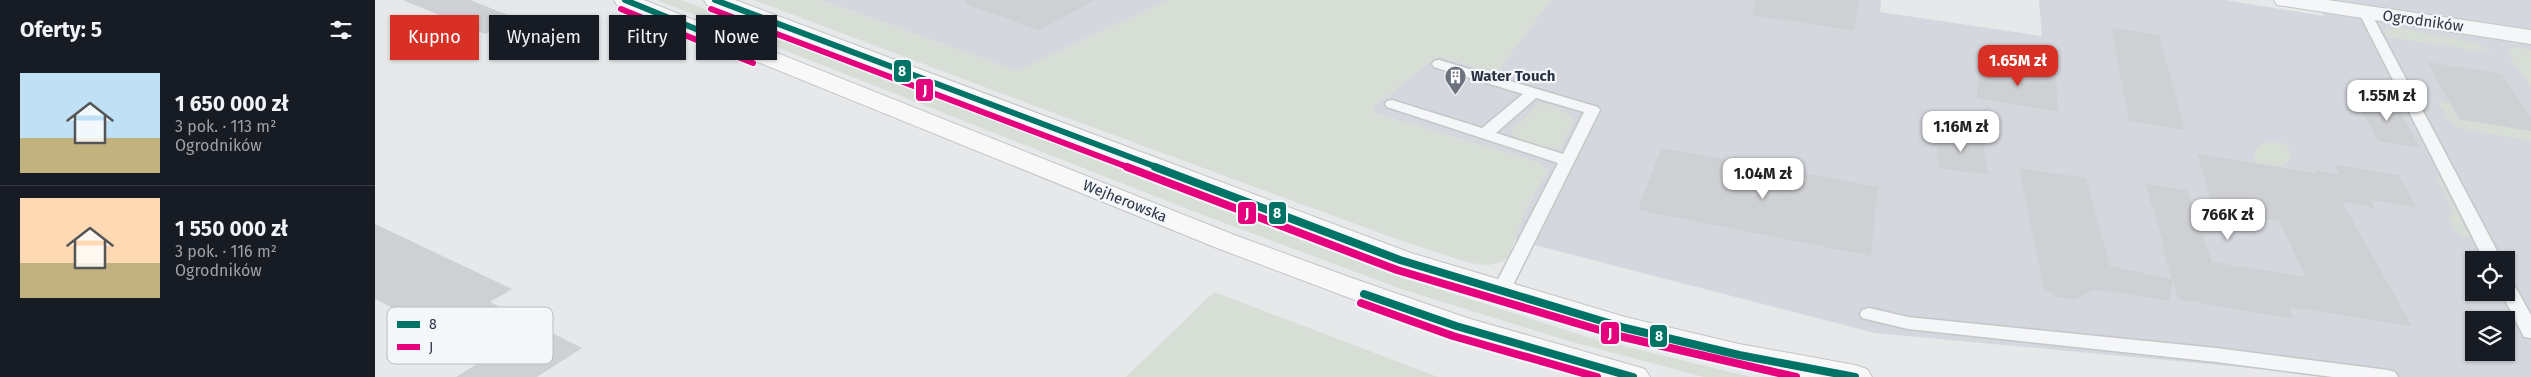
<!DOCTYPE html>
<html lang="pl">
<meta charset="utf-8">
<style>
body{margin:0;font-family:"Fira Sans",sans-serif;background:#242831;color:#f1f3f6;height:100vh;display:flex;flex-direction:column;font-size:19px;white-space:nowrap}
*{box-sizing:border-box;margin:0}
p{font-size:16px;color:#9ea1a6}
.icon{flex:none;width:28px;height:28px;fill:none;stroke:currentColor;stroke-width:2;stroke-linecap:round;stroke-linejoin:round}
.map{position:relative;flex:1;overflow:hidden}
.details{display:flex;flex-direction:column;background:#171b24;width:375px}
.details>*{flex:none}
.guide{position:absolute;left:15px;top:15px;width:475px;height:45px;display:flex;gap:10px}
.controls{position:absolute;left:2090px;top:251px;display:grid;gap:10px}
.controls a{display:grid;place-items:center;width:50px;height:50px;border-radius:0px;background:#171b24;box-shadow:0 1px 4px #0004;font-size:25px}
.price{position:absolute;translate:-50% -42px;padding:0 11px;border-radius:10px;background:#fff;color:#222;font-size:16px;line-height:32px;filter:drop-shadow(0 1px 2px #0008)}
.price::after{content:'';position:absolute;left:50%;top:30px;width:15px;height:11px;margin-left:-8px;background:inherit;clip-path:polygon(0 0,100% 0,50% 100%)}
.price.on{background:#d93025;color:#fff}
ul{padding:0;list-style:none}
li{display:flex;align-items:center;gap:15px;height:125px;padding:0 20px}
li+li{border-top:1px solid #363941}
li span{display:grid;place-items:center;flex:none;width:140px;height:100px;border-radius:0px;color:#555}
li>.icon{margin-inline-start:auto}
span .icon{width:60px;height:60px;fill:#fffc;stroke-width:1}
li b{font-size:21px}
h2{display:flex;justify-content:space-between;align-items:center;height:60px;padding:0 20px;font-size:21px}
.pill{padding:0 18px;border-radius:0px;background:#171b24;box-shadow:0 1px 4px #0004;font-size:18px;line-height:45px}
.pill.on{background:#d93025;color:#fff}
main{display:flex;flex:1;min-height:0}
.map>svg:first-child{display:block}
.built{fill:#d4d7dd;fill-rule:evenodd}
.green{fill:#d6ded6}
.building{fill:#ced0d3}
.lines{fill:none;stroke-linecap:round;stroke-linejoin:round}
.lane-casing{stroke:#c4c6c8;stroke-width:3}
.street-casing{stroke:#c4c6c8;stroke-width:2}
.primary-casing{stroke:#c2c5c8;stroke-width:2}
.lane{fill:#f5f6f7;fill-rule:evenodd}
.street{fill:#f5f6f7;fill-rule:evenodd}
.primary{fill:#f8f8f8;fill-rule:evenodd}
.bus-1-far1-casing{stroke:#f4f6f9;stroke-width:9}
.bus-1-casing{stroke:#f4f6f9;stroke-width:12}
.bus-2-far1-casing{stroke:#f4f6f9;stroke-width:9}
.bus-2-casing{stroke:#f4f6f9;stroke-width:12}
.bus-1-far1{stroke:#007367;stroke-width:6}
.bus-1{stroke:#007367;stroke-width:8}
.bus-2-far1{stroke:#e5007d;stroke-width:6}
.bus-2{stroke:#e5007d;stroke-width:8}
.labels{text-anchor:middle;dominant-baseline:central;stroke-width:4.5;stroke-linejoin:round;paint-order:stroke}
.street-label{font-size:15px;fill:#2b3445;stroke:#f4f6f9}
.poi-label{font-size:15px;font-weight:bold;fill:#2b3445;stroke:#f4f6f9;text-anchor:start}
.key{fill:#f4f6f9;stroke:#b8bcc3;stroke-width:1}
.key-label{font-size:14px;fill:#2b3445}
.line-badge{stroke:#f4f6f9;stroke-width:2}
.badge-label{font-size:14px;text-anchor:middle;font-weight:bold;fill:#fff}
</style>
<main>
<section class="details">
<h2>Oferty: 5<svg class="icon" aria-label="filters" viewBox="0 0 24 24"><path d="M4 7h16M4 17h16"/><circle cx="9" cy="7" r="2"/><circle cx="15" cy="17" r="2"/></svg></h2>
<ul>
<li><span style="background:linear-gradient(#bfe0f5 65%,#c2b280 0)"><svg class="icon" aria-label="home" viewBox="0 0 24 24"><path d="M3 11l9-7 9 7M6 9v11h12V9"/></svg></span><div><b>1 650 000 zł</b><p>3 pok. · 113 m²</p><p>Ogrodników</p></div></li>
<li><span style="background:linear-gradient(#ffd9b3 65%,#c2b280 0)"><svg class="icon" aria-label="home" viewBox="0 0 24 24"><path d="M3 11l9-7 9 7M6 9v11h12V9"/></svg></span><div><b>1 550 000 zł</b><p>3 pok. · 116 m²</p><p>Ogrodników</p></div></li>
</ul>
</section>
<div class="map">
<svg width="2156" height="377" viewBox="0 0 2156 377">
<rect width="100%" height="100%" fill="#e6e8ea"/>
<path class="built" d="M447,0h346l-151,71z
M1176,0h330l-1,12 162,24 -3,-36h186l99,16 -6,-16h213v377h-183l-473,-44 -360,-93 9,-27 24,-43 -11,-8 -162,-49 -2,-6 65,-51 57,18zM2099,260h32v32h-32zM2099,320h32v32h-32z"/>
<path class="green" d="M282,0h24l702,271 207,67 161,39h-47l-135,-36 -168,-52 -211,-79z
M379,0h67l196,71 151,-71h383l-56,74 -57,-18 -65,51 2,6 162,49 11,8 -24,43 -15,44 -8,5 -12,3 -19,-2 -68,-22 -383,-141z
M2025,28l78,15 14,10 -105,-16 -3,-5 1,-2z
M2138,47l18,3v37l-24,-35z
M1165,102l21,7 13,12 -13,26 -14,1 -31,-9 -5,-7z
M2062,102l14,2 8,15 72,12v10l-76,-14z
M1888,143h23l6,14 -9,10 -27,-4c-2,-10 -3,-14 7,-20z
M2061,176l4,2 31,61 -13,-5 -11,-18 7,-3z
M839,292l224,85h-312z"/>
<path class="building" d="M28,0h67l51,20 -36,14z
M591,0h129l-56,30 -74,-26z
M1380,0h104l-5,31 -101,-16z
M1736,28l48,7 26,95 -56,-9z
M2052,62l75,12 29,44v13l-72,-12z
M1604,63l77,13 2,36 -81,-14z
M1979,96l42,7 24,45 -42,-7z
M1560,132l47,6 7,37 -50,-7z
M1286,148l89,16 2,-7 35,6 -1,7 92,17 -7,69 -233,-46z
M1822,154l119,19 -1,-3 25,5 -5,-10 64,10 18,33 -46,-8 4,8 -33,-6 70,124 -123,-19 5,12 -116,-20 -5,-18 -4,20 -75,-12 -19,10 -18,-2 -13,-9 -25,-120 67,10 24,88 62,13 -11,-36h3l-19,-59 42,6 25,72 94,15 -27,-56 -24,-4 -2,-3 -39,-5z
M0,224l137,65 -22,13 92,46 -45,29h-81l32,-20 -113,-58z"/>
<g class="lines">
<defs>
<path id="lane" d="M1990,9l6,4 131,247h-18l-125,-247z
M1064,60l159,47 2,3 -91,183 -3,4h-12l-3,-4 67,-130 -171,-56 -2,-3 2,-3 5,-1 90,28 41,-34 -89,-27 -2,-3 2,-3zM1161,98l48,14 -21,42 -67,-21z
M2131,279l6,2 19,34v23l-7,-1 -23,-45h5z
M1494,308l39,9 308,31 172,22 7,2 3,5h-65l-117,-15 -308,-33 -46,-11 -2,-4 2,-4z"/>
<path id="street" d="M1899,0h54l203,30v14l-246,-38 -8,-1z"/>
<path id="primary" d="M239,0h30l593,236 112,41 118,41 178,51 5,8h-58l-147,-43 -228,-86 -600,-243z
M329,0h31l676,253 214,64 114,27 116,21 12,4 5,8h-84l-49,-10 -182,-48 -168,-52 -682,-262z"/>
</defs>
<use href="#lane" class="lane-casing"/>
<use href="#street" class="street-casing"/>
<use href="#primary" class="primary-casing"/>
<use href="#lane" class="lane"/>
<use href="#street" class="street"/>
<use href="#primary" class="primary"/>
<defs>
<path id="bus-1-far1" d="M250,0l132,54
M340,0l444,168"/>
<path id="bus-1" d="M780,167l245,93 225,68 114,27 116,22
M989,294l92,32 177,51"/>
<path id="bus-2-far1" d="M246,9l132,54
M336,9l419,159"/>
<path id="bus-2" d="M752,167l270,103 226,67 173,40
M986,303l92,33 144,41"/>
</defs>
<use href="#bus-1-far1" class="bus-1-far1-casing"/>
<use href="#bus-1" class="bus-1-casing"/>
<use href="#bus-2-far1" class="bus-2-far1-casing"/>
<use href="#bus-2" class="bus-2-casing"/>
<use href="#bus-1-far1" class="bus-1-far1"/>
<use href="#bus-1" class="bus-1"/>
<use href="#bus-2-far1" class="bus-2-far1"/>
<use href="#bus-2" class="bus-2"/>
</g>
<defs>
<symbol id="building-pin" viewBox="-11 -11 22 30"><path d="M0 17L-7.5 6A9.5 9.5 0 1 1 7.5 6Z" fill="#6c737f" stroke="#f4f6f9"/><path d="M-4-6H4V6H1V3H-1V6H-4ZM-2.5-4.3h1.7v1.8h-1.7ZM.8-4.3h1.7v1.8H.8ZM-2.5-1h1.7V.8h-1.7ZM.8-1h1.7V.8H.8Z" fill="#fff"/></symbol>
</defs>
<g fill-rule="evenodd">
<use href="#building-pin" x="1068" y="64" width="25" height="34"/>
</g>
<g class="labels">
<g class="street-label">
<text transform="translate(2048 21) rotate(8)">Ogrodników</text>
<text transform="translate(750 201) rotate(22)">Wejherowska</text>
</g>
<g class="poi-label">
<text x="1096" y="76">Water Touch</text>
</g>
</g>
<rect x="12" y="307" width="166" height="57" rx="8" class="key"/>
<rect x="22" y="321" width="23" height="7" fill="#007367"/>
<rect x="22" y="344" width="23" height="6" fill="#e5007d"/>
<g class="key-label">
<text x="54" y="329">8</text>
<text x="54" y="352">J</text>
</g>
<g class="line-badge">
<rect x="518" y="59" width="19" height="24" rx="5" fill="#007367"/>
<rect x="540" y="78" width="19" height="24" rx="5" fill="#e5007d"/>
<rect x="862" y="201" width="20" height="24" rx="5" fill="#e5007d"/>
<rect x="893" y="201" width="19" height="24" rx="5" fill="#007367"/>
<rect x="1225" y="321" width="20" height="24" rx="5" fill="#e5007d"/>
<rect x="1274" y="324" width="19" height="24" rx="5" fill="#007367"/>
</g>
<g class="badge-label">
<text x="527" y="76">8</text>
<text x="550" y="95">J</text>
<text x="872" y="218">J</text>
<text x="902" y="218">8</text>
<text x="1235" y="338">J</text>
<text x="1284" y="341">8</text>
</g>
</svg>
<div class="controls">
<a><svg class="icon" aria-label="locate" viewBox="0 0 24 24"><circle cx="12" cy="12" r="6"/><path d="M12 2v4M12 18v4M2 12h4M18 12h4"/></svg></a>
<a><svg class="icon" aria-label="layers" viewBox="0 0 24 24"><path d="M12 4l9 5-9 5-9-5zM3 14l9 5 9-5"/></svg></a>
</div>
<b class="price on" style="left:1643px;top:87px">1.65M zł</b>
<b class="price" style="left:2012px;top:122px">1.55M zł</b>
<b class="price" style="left:1586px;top:153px">1.16M zł</b>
<b class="price" style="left:1388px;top:200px">1.04M zł</b>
<b class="price" style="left:1853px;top:241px">766K zł</b>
<div class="guide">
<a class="pill on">Kupno</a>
<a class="pill">Wynajem</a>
<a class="pill">Filtry</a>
<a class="pill">Nowe</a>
</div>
</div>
</main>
